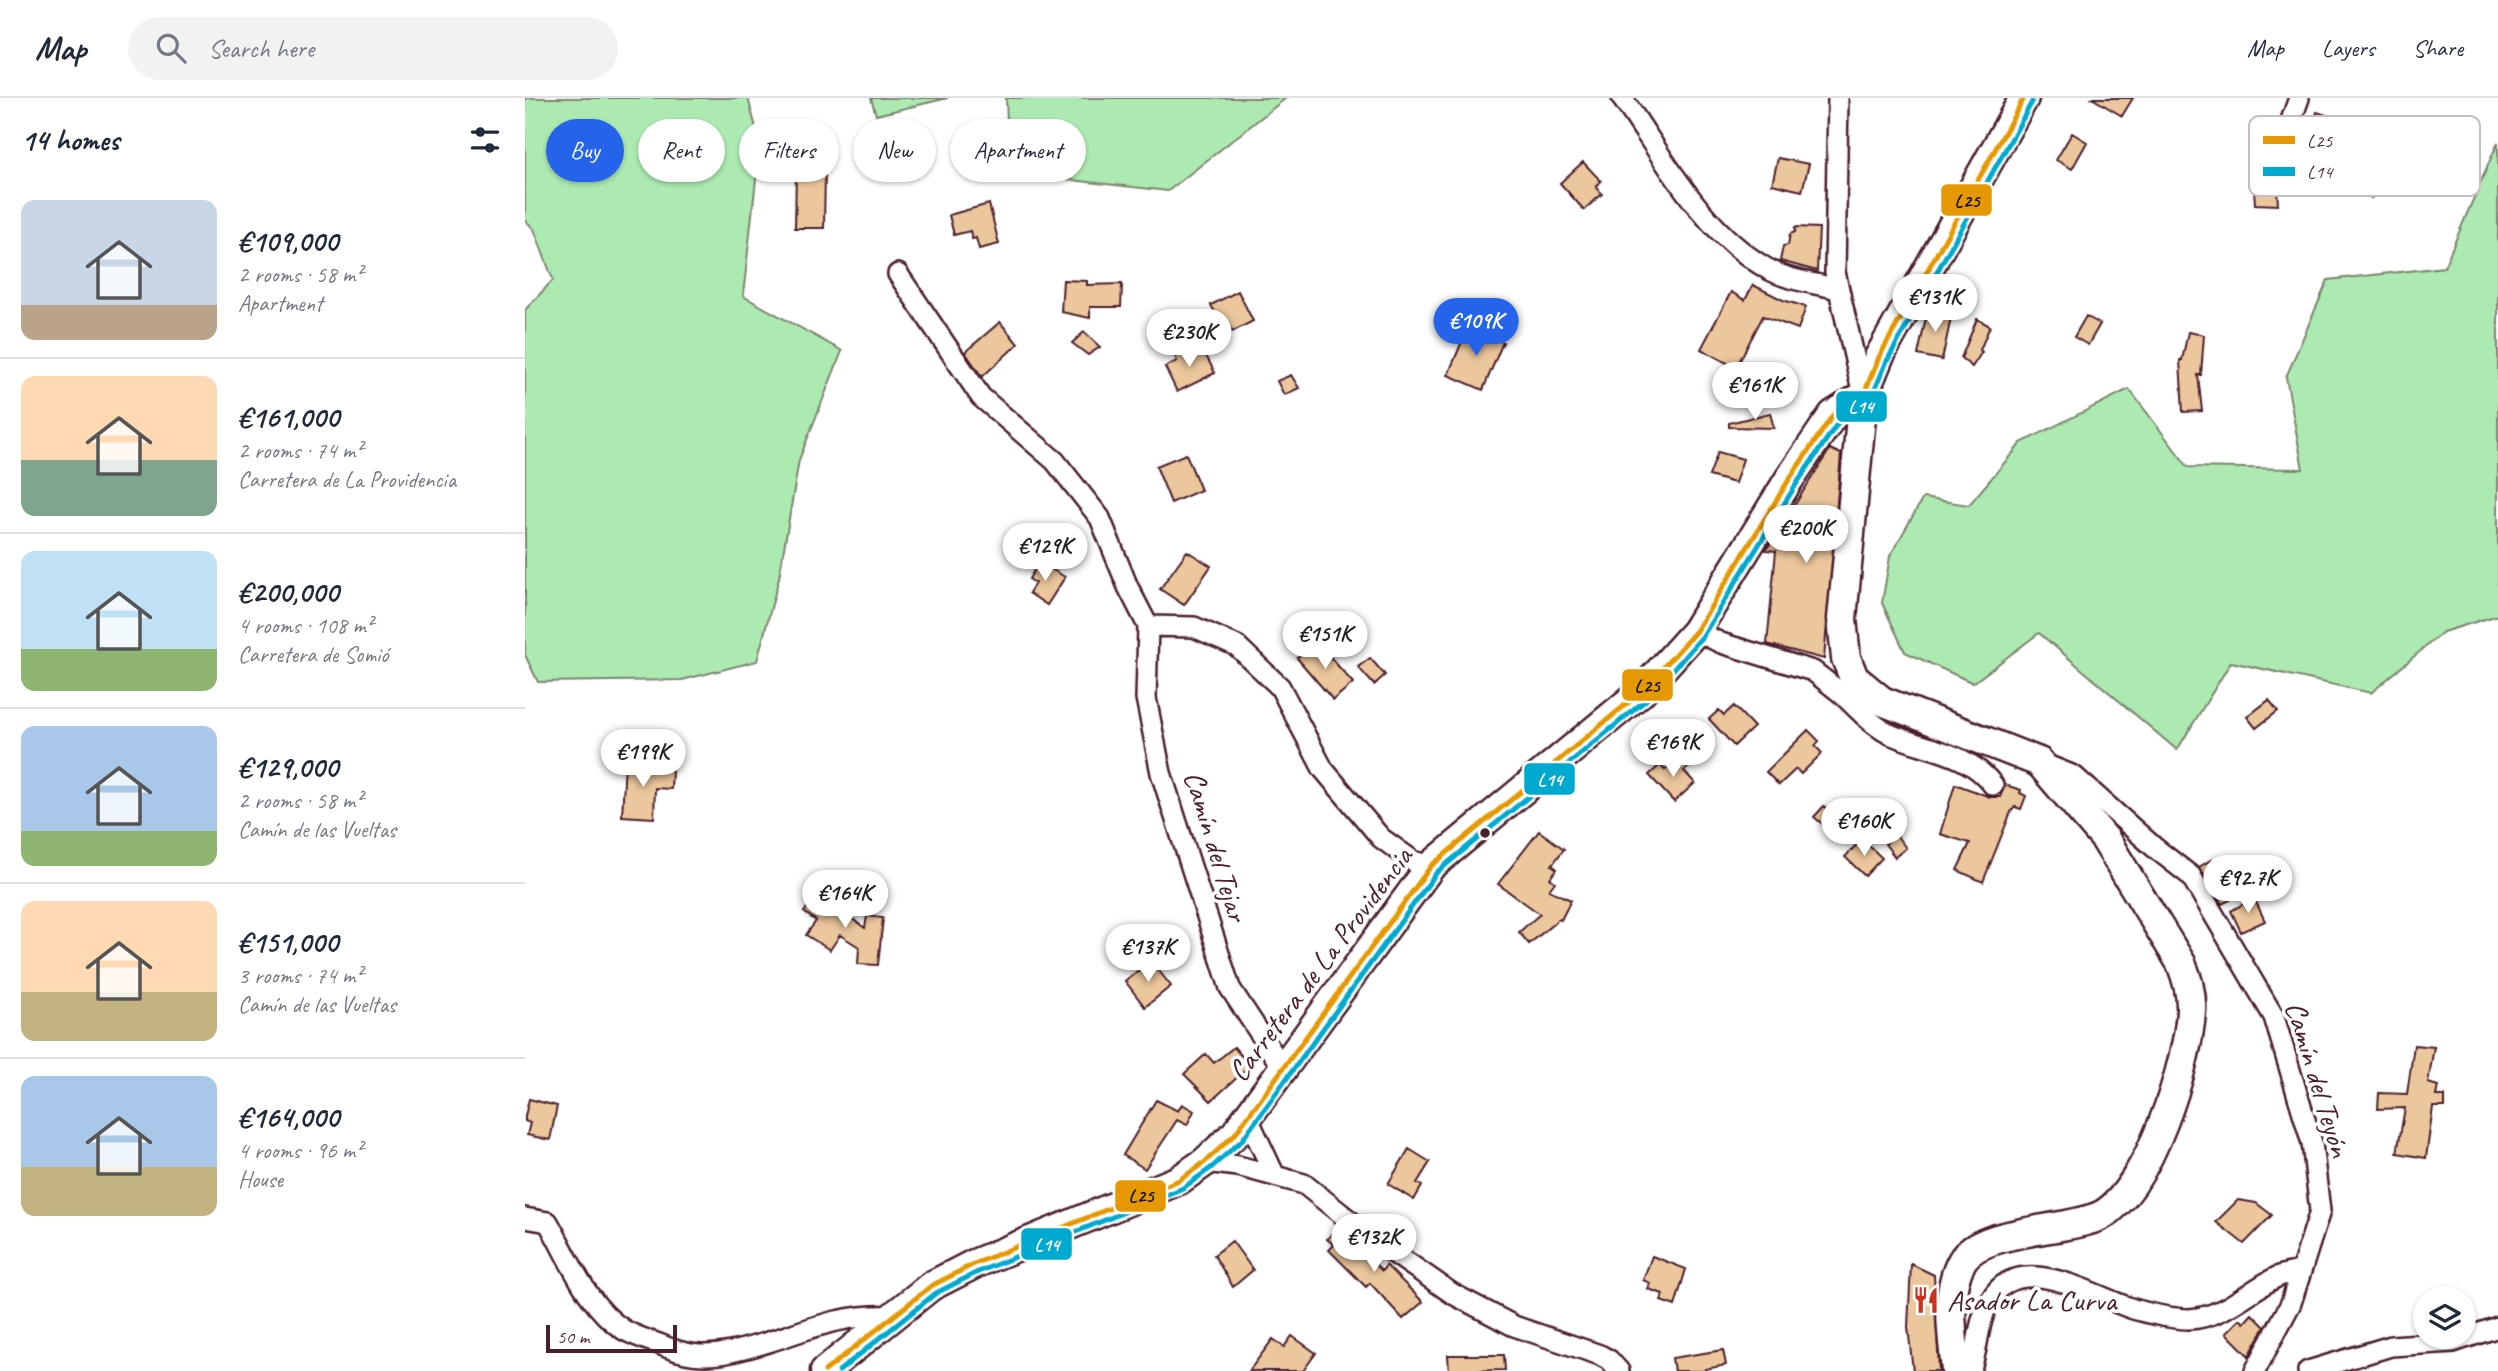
<!DOCTYPE html>
<meta charset="utf-8">
<style>
body{margin:0;font-family:Caveat,sans-serif;background:#f2f2f3;color:#1f2937;height:100vh;display:flex;flex-direction:column;font-size:26px;white-space:nowrap}
*{box-sizing:border-box;margin:0}
p{font-size:23px;color:#747a83}
.icon{flex:none;width:38px;height:38px;fill:none;stroke:currentColor;stroke-width:2;stroke-linecap:round;stroke-linejoin:round}
.map{position:relative;flex:1;overflow:hidden}
.panel{display:flex;flex-direction:column;background:#fff;width:525px}
.panel>*{flex:none}
.banner{position:absolute;left:21px;top:21px;width:665px;height:63px;display:flex;gap:14px}
.tools{position:absolute;left:1888px;top:1188px;display:grid;gap:14px}
.tools a{display:grid;place-items:center;width:63px;height:63px;border-radius:50%;background:#fff;box-shadow:0 2px 5px #0004;font-size:35px}
.scale{position:absolute;left:21px;bottom:18px;width:131px;box-sizing:border-box;padding-left:7px;border:4px solid #4a1f2b;border-top:0;font-size:19px;line-height:24px;white-space:nowrap;color:#4a1f2b;-webkit-text-stroke:5px #fff;paint-order:stroke}
.price{position:absolute;translate:-50% -60px;padding:0 16px;border-radius:24px;background:#fff;color:#222;font-size:23px;line-height:46px;filter:drop-shadow(0 2px 4px #0008)}
.price::after{content:'';position:absolute;left:50%;top:42px;width:21px;height:16px;margin-left:-10px;background:inherit;clip-path:polygon(0 0,100% 0,50% 100%)}
.price.active{background:#2563eb;color:#fff}
ul{padding:0;list-style:none}
li{display:flex;align-items:center;gap:21px;height:175px;padding:0 21px}
li+li{border-top:2px solid #e0e1e3}
li span{display:grid;place-items:center;flex:none;width:196px;height:140px;border-radius:14px;color:#555}
li>.icon{margin-inline-start:auto}
span .icon{width:84px;height:84px;fill:#fffc;stroke-width:1}
li b{font-size:30px}
h2{display:flex;justify-content:space-between;align-items:center;height:84px;padding:0 21px;font-size:30px}
.tag{padding:0 24px;border-radius:32px;background:#fff;box-shadow:0 2px 5px #0004;font-size:24px;line-height:63px}
.tag.active{background:#2563eb;color:#fff}
header{display:flex;align-items:center;gap:42px;box-sizing:border-box;height:98px;padding:0 35px;background:#fff;border-bottom:2px solid #e0e1e3}
header strong{font-size:33px}
nav{display:flex;gap:38px;margin-inline-start:auto;font-size:24px}
.search{width:490px;height:63px;background:#f2f2f3;display:flex;align-items:center;gap:18px;box-sizing:border-box;padding:0 24px;border-radius:38px;color:#747a83;font-size:26px}
main{display:flex;flex:1;min-height:0}
.map>svg:first-child{display:block}
.green{fill:#aceab1;stroke:#7b846e;stroke-width:2}
.building{fill:#ecc79d;stroke:#4a1f2b;stroke-width:2}
.lines{fill:none;stroke-linecap:round;stroke-linejoin:round}
.street-casing{stroke:#4a1f2b;stroke-width:24}
.secondary-casing{stroke:#4a1f2b;stroke-width:33}
.street{stroke:#fff;stroke-width:19}
.secondary{stroke:#fff;stroke-width:28}
.bus-1-casing{stroke:#fff;stroke-width:10}
.bus-2-casing{stroke:#fff;stroke-width:10}
.bus-1{stroke:#e69804;stroke-width:5}
.bus-2{stroke:#00a9ce;stroke-width:5}
.bus-dot{fill:#4a1f2b;stroke:#fff;stroke-width:2.5}
.labels{text-anchor:middle;dominant-baseline:central;stroke-width:7;stroke-linejoin:round;paint-order:stroke}
.street-label{font-size:30px;fill:#4a1f2b;stroke:#fff}
.poi-label{font-size:30px;fill:#4a1f2b;stroke:#fff;text-anchor:start}
.key{fill:#fff;stroke:#c9bcbf;stroke-width:2}
.key-label{font-size:19px;fill:#4a1f2b}
.line-badge{stroke:#fff;stroke-width:2.5}
.badge-label{font-size:19px;text-anchor:middle;font-weight:bold;fill:#fff}
.pale-badge-label{font-size:19px;text-anchor:middle;font-weight:bold;fill:#111}
</style>
<header>
<strong>Map</strong>
<div class="search"><svg class="icon" aria-label="search" viewBox="0 0 24 24"><circle cx="10" cy="10" r="6"/><path d="M15 15l6 6"/></svg>Search here</div>
<nav><a>Map</a><a>Layers</a><a>Share</a></nav>
</header>
<main>
<section class="panel">
<h2>14 homes<svg class="icon" aria-label="filters" viewBox="0 0 24 24"><path d="M4 7h16M4 17h16"/><circle cx="9" cy="7" r="2"/><circle cx="15" cy="17" r="2"/></svg></h2>
<ul>
<li><span style="background:linear-gradient(#c9d6e8 75%,#b9a48a 0)"><svg class="icon" aria-label="home" viewBox="0 0 24 24"><path d="M3 11l9-7 9 7M6 9v11h12V9"/></svg></span><div><b>€109,000</b><p>2 rooms · 58 m²</p><p>Apartment</p></div></li>
<li><span style="background:linear-gradient(#ffd9b3 60%,#7fa58c 0)"><svg class="icon" aria-label="home" viewBox="0 0 24 24"><path d="M3 11l9-7 9 7M6 9v11h12V9"/></svg></span><div><b>€161,000</b><p>2 rooms · 74 m²</p><p>Carretera de La Providencia</p></div></li>
<li><span style="background:linear-gradient(#bfe0f5 70%,#8fb573 0)"><svg class="icon" aria-label="home" viewBox="0 0 24 24"><path d="M3 11l9-7 9 7M6 9v11h12V9"/></svg></span><div><b>€200,000</b><p>4 rooms · 108 m²</p><p>Carretera de Somió</p></div></li>
<li><span style="background:linear-gradient(#a9c7e8 75%,#8fb573 0)"><svg class="icon" aria-label="home" viewBox="0 0 24 24"><path d="M3 11l9-7 9 7M6 9v11h12V9"/></svg></span><div><b>€129,000</b><p>2 rooms · 58 m²</p><p>Camín de las Vueltas</p></div></li>
<li><span style="background:linear-gradient(#ffd9b3 65%,#c2b280 0)"><svg class="icon" aria-label="home" viewBox="0 0 24 24"><path d="M3 11l9-7 9 7M6 9v11h12V9"/></svg></span><div><b>€151,000</b><p>3 rooms · 74 m²</p><p>Camín de las Vueltas</p></div></li>
<li><span style="background:linear-gradient(#a9c7e8 65%,#c2b280 0)"><svg class="icon" aria-label="home" viewBox="0 0 24 24"><path d="M3 11l9-7 9 7M6 9v11h12V9"/></svg></span><div><b>€164,000</b><p>4 rooms · 96 m²</p><p>House</p></div></li>
</ul>
</section>
<div class="map">
<svg width="1973" height="1273" viewBox="0 0 1973 1273">
<rect width="100%" height="100%" fill="#fff"/>
<filter id="ink" filterUnits="userSpaceOnUse"><feTurbulence type="fractalNoise" baseFrequency=".0143" numOctaves="2"/><feDisplacementMap in="SourceGraphic" scale="14" xChannelSelector="R" yChannelSelector="G"/><feConvolveMatrix kernelMatrix="1 2 1 2 8 2 1 2 1" color-interpolation-filters="sRGB"/></filter>
<g filter="url(#ink)">
<path class="green" d="M0,0h223l12,45 -17,153 99,55 -43,109 -20,118 -22,83 -75,19 -144,2 -13,-27v-345l28,-30 -19,-51 -9,-9z
M346,0h77l-72,17z
M481,0h280l-118,93 -159,-18z
M1973,44v473l-55,17 -72,61 -140,-31 -54,88 -138,-117 -66,50 -68,-31 -23,-49 8,-47 33,-58 46,7 52,-62 108,-54 59,78 115,2 -17,-92 42,-97 116,-13z"/>
<path class="building" d="M1567,0h41l-11,18z
M1792,14l30,10 -4,14 22,-2 3,26 31,-18 17,25 -28,14 1,7 -18,10 -20,-29 14,-8 -57,-18z
M1547,35l15,9 -15,27 -16,-9z
M1253,60l31,6 -7,27 -30,-7z
M1058,64l18,19 -5,6 6,7 -18,16 -24,-27z
M271,72h29l-1,58h-29z
M1729,91h23l1,16 -23,-1z
M464,106l10,40 -20,5 -3,-11 -4,1 -2,-8 -16,4 -5,-20z
M1270,129l24,1 -2,43 -37,-10 3,-15 5,-1 2,-11 5,-2z
M538,182l24,1v4l35,-1 -1,23h-31v11l-29,-6z
M1228,187l30,15 23,7 -8,22 -35,-13 -27,52 -35,-19 30,-57 14,8z
M713,193l15,30 -21,11 -6,-12 -6,2 -9,-17z
M1403,210l24,5 -10,47 -24,-5z
M1561,218l14,8 -12,21 -14,-8z
M1452,221l13,7 -10,24 2,2 -10,15 -11,-9z
M475,224l18,22 -36,33 -17,-25z
M943,229l35,15 -20,48 -35,-15z
M559,234l16,15 -12,8 -16,-12z
M1663,234l16,3 -3,40h-3l4,36 -19,1 -3,-52h2z
M677,250l13,25 -38,19 -12,-25 12,-6 -2,-5 13,-6 2,4z
M766,277l8,13 -15,7 -7,-14z
M1245,315l4,15 -45,-1v-4z
M1305,351l11,5 -17,205 -57,-15 9,-93 -10,-1z
M1193,354l25,7 -8,24 -26,-7z
M661,356l15,36 -30,13 -15,-37z
M662,453l24,15 -27,39 -24,-16z
M514,464l26,15 -18,28 -18,-12 6,-10 -6,-4z
M791,543l37,42 -20,17 -36,-42z
M845,560l15,17 -11,10 -16,-18z
M1744,602l9,11 -22,17 -9,-11z
M1209,608l20,21 -20,19 -25,-27 10,-9 5,5z
M1283,632l11,11 -4,5 7,7 -21,21 -5,-5 -17,16 -13,-13z
M1154,659l10,10 -5,4 11,12 -21,19 -25,-27 11,-10 5,5z
M100,665l23,2v4l24,1 -1,19 -16,-1 -1,30 -32,-2z
M1430,686l35,13h10l5,-12 16,5 -1,3 6,3 -5,13 -6,-2 -4,5 -28,70 -26,-12 13,-27 -30,-9z
M1299,708l12,11 -10,10 -12,-10z
M1014,733l25,18 -12,16 5,4 -7,9 5,4 -6,8 22,10 -10,20 -2,-1 -30,25 -10,-12 21,-18 -42,-30z
M1371,737l10,13 -11,9 -10,-13z
M1337,741l20,19 -17,18 -20,-19z
M1686,762l19,40 -8,4 -23,-37z
M293,796l47,34 2,-12 16,2 -5,47 -20,-1 1,-17 -19,-12 -10,15 -24,-15 10,-14 -12,-9z
M1729,800l11,23 -24,11 -10,-21z
M626,863l20,25 -26,21 -20,-26z
M1889,947l20,2 -6,36 10,3 -2,10h9v11h-12l-7,51 -29,-5 8,-45 -27,1 1,-16 28,1z
M709,949l16,19 -39,35 -27,-27 22,-20 8,9z
M4,1001l28,7 -7,34 -23,-5 3,-12 -5,-2v-5z
M631,1002l22,11 4,-7 12,7 -7,14 -10,-5 -32,49 -22,-14z
M884,1051l21,13 -13,21 5,3 -8,14 -26,-16z
M1713,1102l18,3 16,12 -28,29 -28,-22z
M814,1129l43,44 4,-6 37,37 -20,17 -33,-36 -4,4 -37,-37 5,-5 -7,-6z
M707,1143l21,29 -20,17 -19,-32z
M1127,1158l34,13 -11,37 -14,-5 2,-7 -15,-5 2,-6 -7,-3z
M1386,1166l23,11 5,96h-26l-5,-44z
M1727,1216l13,13 -16,29 -23,-23 14,-14 4,4z
M767,1238l24,17 -13,18h-54l24,-32 11,8z
M1198,1252l3,15 -21,4v2h-31l-2,-13z
M923,1257h56l1,15 -56,1z"/>
<g class="lines">
<defs>
<path id="street" d="M1097,0c42,60 79,132 144,170 20,12 49,15 72,21
M1313,0l-3,174 28,123
M1760,76l-6,-19 20,-57
M373,176l83,123 74,64 45,57 28,69 20,39 46,1 43,19 43,41 43,82 58,69 32,23 18,5
M623,528l-2,72 15,75 69,215 52,79
M1171,533l25,12 92,28 28,22 7,-7
M1316,595c15,14 32,34 51,42 36,15 76,17 101,50
M1519,666l30,12 81,72 36,28 83,141 38,126 8,68 -29,92 -36,68
M722,1018l28,60
M680,1064l33,4 66,18 65,52 84,58 61,32 86,29 9,5 10,11
M0,1120l23,4c21,36 39,85 76,108 11,6 23,10 35,14 25,11 44,14 72,8 58,-12 98,-39 161,-36
M1445,1273c9,-23 7,-50 21,-72 30,-51 106,0 146,11 15,4 36,9 52,9 33,-1 58,-27 86,-41 7,-4 17,-5 26,-7
M1783,1273l83,-25 62,-4 45,-15"/>
<path id="secondary" d="M300,1273l106,-85 43,-22 205,-84 26,-18 30,-28 196,-268 210,-174 55,-61 94,-153 43,-63 30,-19
M1431,1273c-3,-35 -12,-78 6,-110 19,-33 107,-29 140,-46 47,-26 87,-154 89,-205 1,-17 -4,-32 -10,-47l-76,-124 -66,-77 -157,-61 -28,-23 -8,-20 -4,-39 21,-223 16,-39 145,-259"/>
</defs>
<use href="#street" class="street-casing"/>
<use href="#secondary" class="secondary-casing"/>
<use href="#street" class="street"/>
<use href="#secondary" class="secondary"/>
<defs>
<path id="bus-1" d="M1338,298l16,-39 145,-259
M300,1273l106,-85 43,-22 205,-84 26,-18 30,-28 196,-268 210,-174 55,-61 94,-153 43,-63 30,-19"/>
<path id="bus-2" d="M314,1273l97,-78 42,-21 205,-84 28,-20 31,-28 195,-268 210,-173 55,-62 95,-154 42,-62 31,-20 17,-40 145,-259"/>
</defs>
<use href="#bus-1" class="bus-1-casing"/>
<use href="#bus-2" class="bus-2-casing"/>
<use href="#bus-1" class="bus-1"/>
<use href="#bus-2" class="bus-2"/>
</g>
</g>
<defs>
<symbol id="restaurant-bare" viewBox="-9 -9 18 18"><path d="M-5-6h1v4h1v-4h1v4h1v-4h1v5L-1.5 .5V6h-2V.5L-5-1ZM5-6V6H3V1.5H1.5Q1.5-4 5-6Z" fill="#c8321e" stroke="#fff" stroke-width="2.5" paint-order="stroke"/></symbol>
</defs>
<g fill-rule="evenodd">
<use href="#restaurant-bare" x="1382" y="1183" width="38" height="38"/>
</g>
<circle class="bus-dot" cx="960" cy="735" r="6"/>
<g class="labels">
<g class="street-label">
<text transform="translate(691 748) rotate(73)">Camín del Tejar</text>
<text transform="translate(795 866) rotate(-53)">Carretera de La Providencia</text>
<text transform="translate(1793 981) rotate(73)">Camín del Teyón</text>
</g>
<g class="poi-label">
<text x="1422" y="1202">Asador La Curva</text>
</g>
</g>
<rect x="1724" y="18" width="231" height="80" rx="10" class="key"/>
<rect x="1738" y="38" width="32" height="8" fill="#e69804"/>
<rect x="1738" y="69" width="32" height="9" fill="#00a9ce"/>
<g class="key-label">
<text x="1782" y="49">L25</text>
<text x="1782" y="80">L14</text>
</g>
<g class="line-badge">
<rect x="1415" y="85" width="53" height="34" rx="7" fill="#e69804"/>
<rect x="1310" y="292" width="53" height="33" rx="7" fill="#00a9ce"/>
<rect x="1096" y="570" width="53" height="34" rx="7" fill="#e69804"/>
<rect x="998" y="664" width="53" height="34" rx="7" fill="#00a9ce"/>
<rect x="589" y="1081" width="53" height="34" rx="7" fill="#e69804"/>
<rect x="495" y="1129" width="53" height="34" rx="7" fill="#00a9ce"/>
</g>
<g class="badge-label">
<text x="1336" y="315">L14</text>
<text x="1025" y="688">L14</text>
<text x="522" y="1153">L14</text>
</g>
<g class="pale-badge-label">
<text x="1442" y="109">L25</text>
<text x="1122" y="594">L25</text>
<text x="616" y="1104">L25</text>
</g>
</svg>
<div class="tools">
<a><svg class="icon" aria-label="layers" viewBox="0 0 24 24"><path d="M12 4l9 5-9 5-9-5zM3 14l9 5 9-5"/></svg></a>
</div>
<div class="scale">50 m</div>
<b class="price" style="left:1410px;top:236px">€131K</b>
<b class="price active" style="left:951px;top:260px">€109K</b>
<b class="price" style="left:664px;top:271px">€230K</b>
<b class="price" style="left:1230px;top:324px">€161K</b>
<b class="price" style="left:1281px;top:467px">€200K</b>
<b class="price" style="left:520px;top:485px">€129K</b>
<b class="price" style="left:800px;top:573px">€151K</b>
<b class="price" style="left:1148px;top:681px">€169K</b>
<b class="price" style="left:118px;top:691px">€199K</b>
<b class="price" style="left:1339px;top:760px">€160K</b>
<b class="price" style="left:1723px;top:817px">€92.7K</b>
<b class="price" style="left:320px;top:832px">€164K</b>
<b class="price" style="left:623px;top:886px">€137K</b>
<b class="price" style="left:849px;top:1176px">€132K</b>
<div class="banner">
<a class="tag active">Buy</a>
<a class="tag">Rent</a>
<a class="tag">Filters</a>
<a class="tag">New</a>
<a class="tag">Apartment</a>
</div>
</div>
</main>
